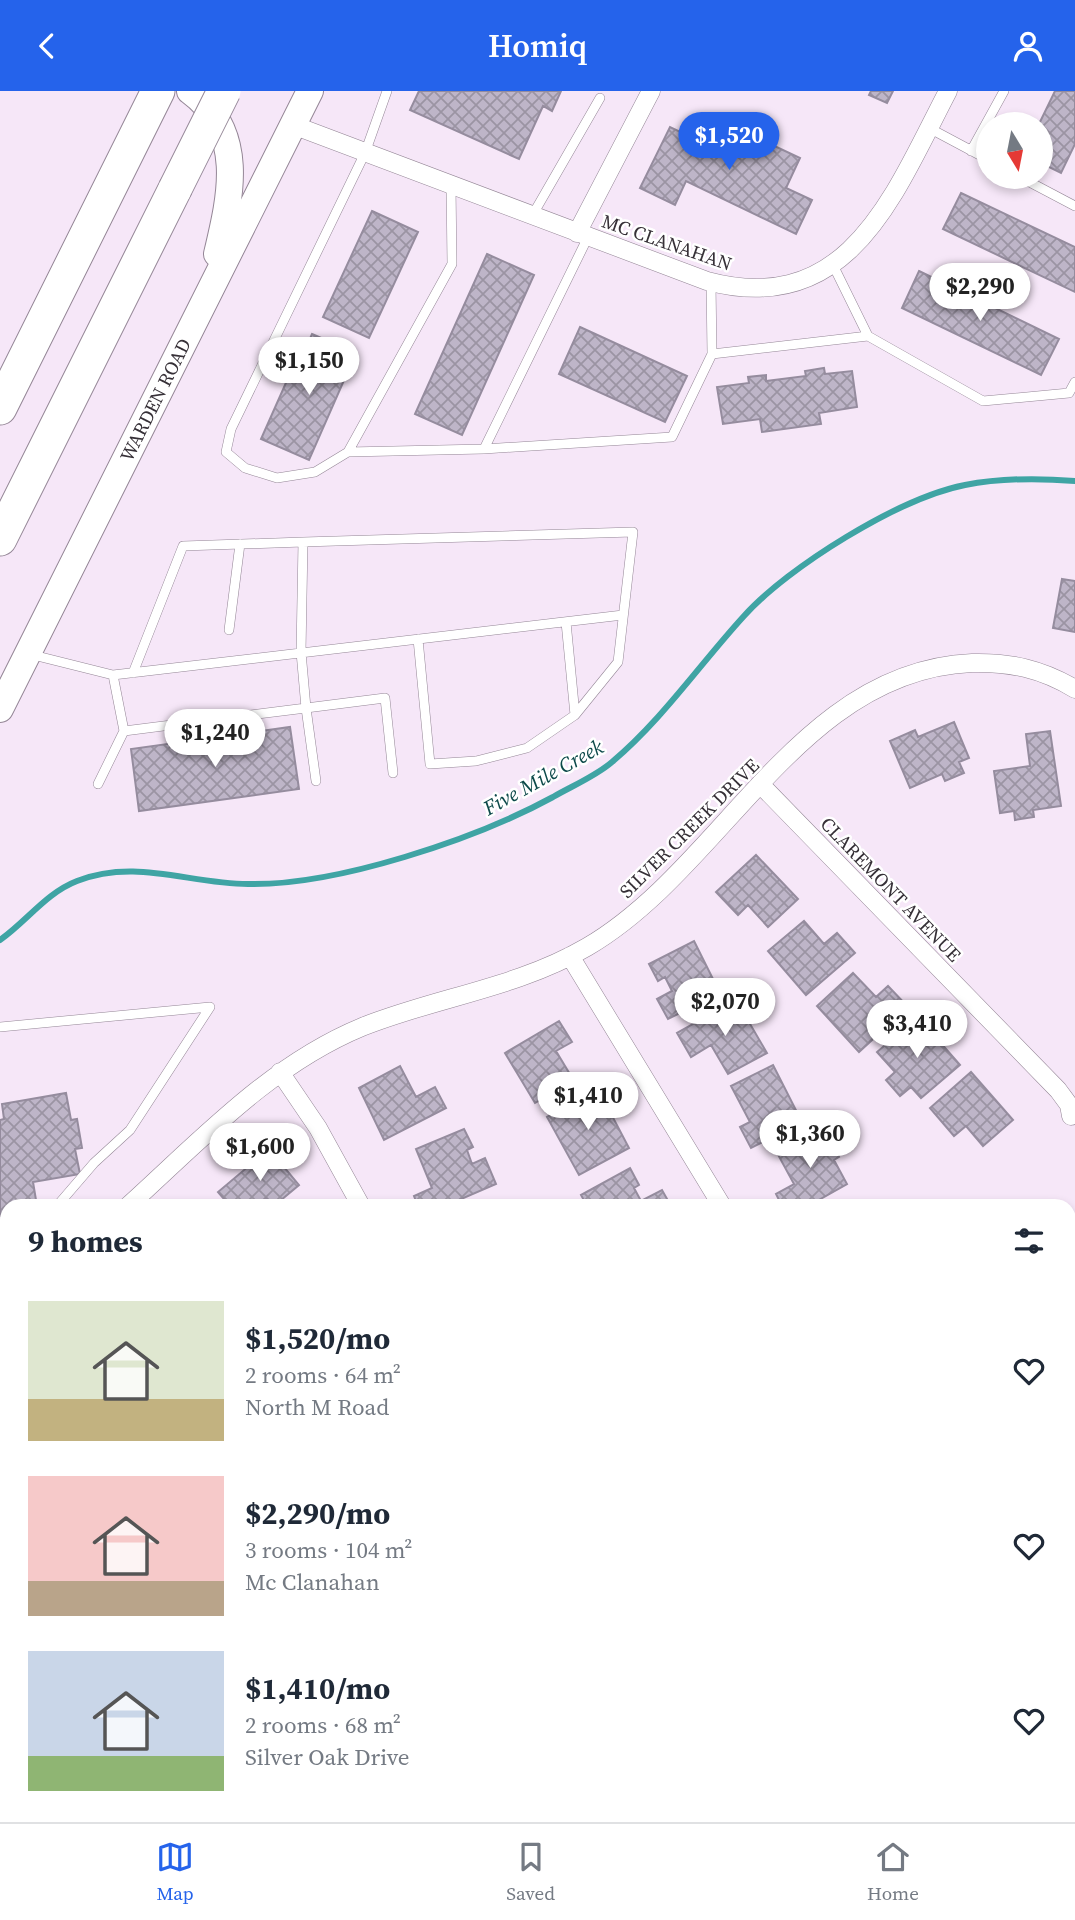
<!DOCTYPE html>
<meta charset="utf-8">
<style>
body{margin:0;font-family:"Source Serif 4",serif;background:#f2f2f3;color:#1f2937;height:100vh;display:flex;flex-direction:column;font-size:26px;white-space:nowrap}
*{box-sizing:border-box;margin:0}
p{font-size:23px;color:#747a83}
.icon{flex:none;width:38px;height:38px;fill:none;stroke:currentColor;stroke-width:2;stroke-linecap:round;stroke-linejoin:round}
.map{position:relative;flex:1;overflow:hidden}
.side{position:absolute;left:0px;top:1108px;width:1076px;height:625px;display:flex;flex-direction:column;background:#fff;border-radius:21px 21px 0 0;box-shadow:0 4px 10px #0003}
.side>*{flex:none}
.needle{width:46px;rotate:170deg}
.fabs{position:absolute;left:976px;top:21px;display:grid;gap:14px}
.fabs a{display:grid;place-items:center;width:77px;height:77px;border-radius:50%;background:#fff;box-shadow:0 4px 10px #0003;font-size:35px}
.price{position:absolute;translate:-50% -60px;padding:0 16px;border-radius:24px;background:#fff;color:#222;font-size:23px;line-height:46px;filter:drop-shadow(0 2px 4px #0008)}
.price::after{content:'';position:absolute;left:50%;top:42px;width:21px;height:16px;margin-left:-10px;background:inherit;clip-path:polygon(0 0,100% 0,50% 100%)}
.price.current{background:#2563eb;color:#fff}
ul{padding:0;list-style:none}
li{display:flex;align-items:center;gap:21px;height:175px;padding:0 28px}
li span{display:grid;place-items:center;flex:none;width:196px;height:140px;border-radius:0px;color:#555}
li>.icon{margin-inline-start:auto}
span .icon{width:84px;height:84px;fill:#fffc;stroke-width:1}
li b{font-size:30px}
h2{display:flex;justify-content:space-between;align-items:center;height:84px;padding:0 28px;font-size:30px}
header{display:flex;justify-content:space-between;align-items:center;height:91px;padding:0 28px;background:#2563eb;color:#fff;font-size:32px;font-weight:600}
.tab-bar{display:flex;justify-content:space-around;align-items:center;height:98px;border-top:2px solid #e0e1e3;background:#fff;font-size:19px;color:#747a83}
.tab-bar a{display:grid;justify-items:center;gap:4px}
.tab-bar .current{color:#2563eb}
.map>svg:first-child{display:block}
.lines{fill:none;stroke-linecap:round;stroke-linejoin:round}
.stream{stroke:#3fa4a4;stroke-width:6}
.building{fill:url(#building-cross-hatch);stroke:#958c9e;stroke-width:2}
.service-casing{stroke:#948696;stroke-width:10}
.minor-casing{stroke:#948696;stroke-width:19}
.secondary-casing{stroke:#948696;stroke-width:28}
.motorway-casing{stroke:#948696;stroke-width:35}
.service{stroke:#fff;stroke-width:9}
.minor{stroke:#fff;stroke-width:18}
.secondary{stroke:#fff;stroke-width:26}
.motorway{stroke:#fff;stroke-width:33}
.motorway-bridge-casing{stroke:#948696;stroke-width:35;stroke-linecap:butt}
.motorway-bridge{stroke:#fff;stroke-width:33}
.labels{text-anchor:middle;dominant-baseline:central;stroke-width:5;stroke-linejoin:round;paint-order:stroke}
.street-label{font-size:19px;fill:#363037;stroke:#fff}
.water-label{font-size:21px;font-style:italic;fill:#0d4a4a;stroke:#fff}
</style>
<header><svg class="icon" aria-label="back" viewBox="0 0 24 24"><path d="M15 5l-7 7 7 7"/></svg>Homiq<svg class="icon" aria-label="person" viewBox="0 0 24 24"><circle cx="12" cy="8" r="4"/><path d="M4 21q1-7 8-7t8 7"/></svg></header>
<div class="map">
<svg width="1075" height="1731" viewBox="0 0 1075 1731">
<defs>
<pattern id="building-cross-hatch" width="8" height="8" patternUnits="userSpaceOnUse" patternTransform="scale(1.75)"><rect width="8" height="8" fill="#beb5c8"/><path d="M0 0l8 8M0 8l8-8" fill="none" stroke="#9b94a3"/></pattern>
</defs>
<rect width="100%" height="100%" fill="#f6e7f8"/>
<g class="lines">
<path class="stream" d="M0,849c27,-19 46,-47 77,-59 59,-23 112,3 171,3 88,2 228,-45 305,-87 19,-11 43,-21 59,-35 50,-42 88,-98 132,-146 44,-49 155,-118 221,-131 36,-7 73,-7 110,-4"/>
</g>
<path class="building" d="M419,0h142l-9,20 -9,-5 -24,53 -109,-49z
M871,0h22l-6,12 -18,-8z
M1055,0h20v53l-14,29 -20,-10 -2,-39z
M707,23l93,44 -14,30 26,12 -16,34 -110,-53 -11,24 -35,-17 30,-61 25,12z
M961,102l114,54v45l-132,-63z
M372,120l46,21 -49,106 -46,-21z
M487,163l47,21 -72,160 -47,-21z
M919,180l140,68 -18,36 -139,-67z
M580,236l107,49 -22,46 -106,-48z
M312,243l44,19 -47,107 -48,-21 36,-81 4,1z
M824,277l1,6 27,-3 5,36 -38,6 2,11 -59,8 -2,-13 -37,5 -6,-37 32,-4 -1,-6 18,-2v6l40,-5 -1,-5z
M1062,488l13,2v51l-22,-4z
M954,631l15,36 -10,4 5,11 -19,8 -3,-7 -32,14 -20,-47 25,-11 3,7z
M290,636l9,62 -160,22 -8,-62z
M1050,640l11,75 -28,4 1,7 -19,3 -1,-9 -14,2 -6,-42 36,-5 -4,-32z
M756,764l42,44 -30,28 -20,-22 -10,10 -22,-23z
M804,830l20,23 13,-11 18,20 -49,42 -38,-44z
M694,850l26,52 -52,26 -11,-20 15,-8 -7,-14 -7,4 -9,-17z
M853,882l23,24 12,-11 20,21 -49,45 -42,-46z
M736,909l31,53 -39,21 -17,-29 -20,12 -14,-24z
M918,926l42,48 -39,33 -10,-11 -11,9 -14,-16 9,-8 -18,-20z
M559,930l13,21 -16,9 18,30 -39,22 -30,-50z
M773,974l29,57 -51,26 -11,-21 10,-5 -19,-36z
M400,975l16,31 19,-10 11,21 -62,32 -25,-52z
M971,981l42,48 -30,26 -17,-20 -12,10 -24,-28z
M598,998l31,59 -50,27 -32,-58z
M66,1002l5,27 6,-1 5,29 -7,1 5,25 -47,8 4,24h-30v9l-7,1v-96l4,-1 -2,-15z
M822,1035l17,31 -5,3 13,24 -39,22h-26l-6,-12 18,-10 -18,-33z
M464,1038l9,18 -6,3 5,14 13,-6 11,26 -51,22h-27l-4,-10 18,-8 -16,-39z
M269,1058l30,36 -25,21 -8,-8 -9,8h-27l-12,-14z
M630,1077l9,17 -5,3 7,13 21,-11 9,16h-84l-6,-11z
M1069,1204l6,26v31l-6,1z
M0,1488l7,12v43l-3,-5 -4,2z
M578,1726h34l1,5h-34z
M817,1726h38l1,5h-38z"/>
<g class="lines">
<defs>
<path id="service" d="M387,0l-22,62 -134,276 -5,23 19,16 32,10 38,-6 33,-20 104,-188 -1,-79
M929,37l60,32
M971,60l33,-60
M1020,86l55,29
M532,125l68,-118
M868,245l115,65 86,-8 6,-11
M712,263l156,-18 -35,-71
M484,358l188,-12 40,-83 -1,-71
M348,361l136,-3 104,-212
M303,451l330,-10 -15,130 -43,53
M229,539l11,-86
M418,548l12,125 46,-3 51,-13 48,-33 -9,-93
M29,563l84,21 510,-60
M113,584l11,56 182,-23 -5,-56 2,-110 -120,4 -50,127
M316,690l-10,-73 79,-10 8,75
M98,693l26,-53
M0,936l210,-20 -80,123 -36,33 -37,43
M0,1162l7,-5
M0,1209l7,9
M0,1393l7,12
M0,1569l7,-4"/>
<path id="minor" d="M293,34l414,156c142,38 187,-87 241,-190
M577,142l74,-142
M762,695l296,304 11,15 2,11
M570,865l152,250
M280,981l38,56 43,78
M128,1115c73,-66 142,-141 234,-179 75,-30 155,-39 225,-80 136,-79 212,-277 385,-284 38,-1 70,6 103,26
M0,1233l7,-6
M675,1726l4,5"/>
<g id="secondary">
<path d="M190,0c56,41 41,104 27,163"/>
<path id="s1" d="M0,618l310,-618"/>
</g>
<path id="motorway" d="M0,317l158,-317
M0,448l175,-350"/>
</defs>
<use href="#service" class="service-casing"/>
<use href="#minor" class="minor-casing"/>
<use href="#secondary" class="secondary-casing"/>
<use href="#motorway" class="motorway-casing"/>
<use href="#service" class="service"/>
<use href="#minor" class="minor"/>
<use href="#secondary" class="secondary"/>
<use href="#motorway" class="motorway"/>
<defs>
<path id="motorway-bridge" d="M175,98l49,-98"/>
</defs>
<use href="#motorway-bridge" class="motorway-bridge-casing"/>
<use href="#motorway-bridge" class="motorway-bridge"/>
</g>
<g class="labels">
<g class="street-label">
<text transform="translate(667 151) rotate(19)">MC CLANAHAN</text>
<text stroke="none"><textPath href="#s1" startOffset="346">WARDEN ROAD</textPath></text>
<text transform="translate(689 737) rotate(-45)">SILVER CREEK DRIVE</text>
<text transform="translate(891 798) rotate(46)">CLAREMONT AVENUE</text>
</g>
<g class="water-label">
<text transform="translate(543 686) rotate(-29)">Five Mile Creek</text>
</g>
</g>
</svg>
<div class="fabs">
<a><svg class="needle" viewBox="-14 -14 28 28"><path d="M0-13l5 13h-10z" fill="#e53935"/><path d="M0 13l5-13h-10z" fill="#747a83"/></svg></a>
</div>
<b class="price current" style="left:729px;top:81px">$1,520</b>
<b class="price" style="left:980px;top:232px">$2,290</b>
<b class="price" style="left:309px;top:306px">$1,150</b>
<b class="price" style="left:215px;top:678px">$1,240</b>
<b class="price" style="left:725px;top:947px">$2,070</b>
<b class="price" style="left:917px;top:969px">$3,410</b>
<b class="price" style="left:588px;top:1041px">$1,410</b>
<b class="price" style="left:810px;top:1079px">$1,360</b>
<b class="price" style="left:260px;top:1092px">$1,600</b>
<section class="side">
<h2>9 homes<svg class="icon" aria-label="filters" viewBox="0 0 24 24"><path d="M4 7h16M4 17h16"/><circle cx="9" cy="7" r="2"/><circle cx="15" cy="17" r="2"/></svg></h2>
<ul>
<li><span style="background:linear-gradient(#dfe7d0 70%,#c2b280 0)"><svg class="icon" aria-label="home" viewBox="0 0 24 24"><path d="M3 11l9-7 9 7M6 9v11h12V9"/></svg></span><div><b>$1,520/mo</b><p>2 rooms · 64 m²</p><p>North M Road</p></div><svg class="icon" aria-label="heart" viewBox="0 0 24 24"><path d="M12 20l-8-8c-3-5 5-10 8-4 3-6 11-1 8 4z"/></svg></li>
<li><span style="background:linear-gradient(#f6c9c9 75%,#b9a48a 0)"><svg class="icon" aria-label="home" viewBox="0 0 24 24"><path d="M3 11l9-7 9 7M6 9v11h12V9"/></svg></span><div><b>$2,290/mo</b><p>3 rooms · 104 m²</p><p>Mc Clanahan</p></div><svg class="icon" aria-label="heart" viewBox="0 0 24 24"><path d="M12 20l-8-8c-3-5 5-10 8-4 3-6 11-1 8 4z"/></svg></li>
<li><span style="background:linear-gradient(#c9d6e8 75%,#8fb573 0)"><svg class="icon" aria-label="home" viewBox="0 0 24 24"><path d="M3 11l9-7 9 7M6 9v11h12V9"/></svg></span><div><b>$1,410/mo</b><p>2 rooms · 68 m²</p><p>Silver Oak Drive</p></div><svg class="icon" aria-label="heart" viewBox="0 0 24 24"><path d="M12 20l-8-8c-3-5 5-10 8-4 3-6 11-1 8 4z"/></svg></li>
</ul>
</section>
</div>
<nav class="tab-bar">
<a class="current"><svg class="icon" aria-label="map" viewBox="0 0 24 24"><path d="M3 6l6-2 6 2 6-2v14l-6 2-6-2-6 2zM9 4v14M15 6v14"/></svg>Map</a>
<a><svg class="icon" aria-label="saved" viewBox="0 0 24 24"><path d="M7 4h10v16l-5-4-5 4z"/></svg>Saved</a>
<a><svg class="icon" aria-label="home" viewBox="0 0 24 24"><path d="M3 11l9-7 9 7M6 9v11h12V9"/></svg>Home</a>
</nav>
